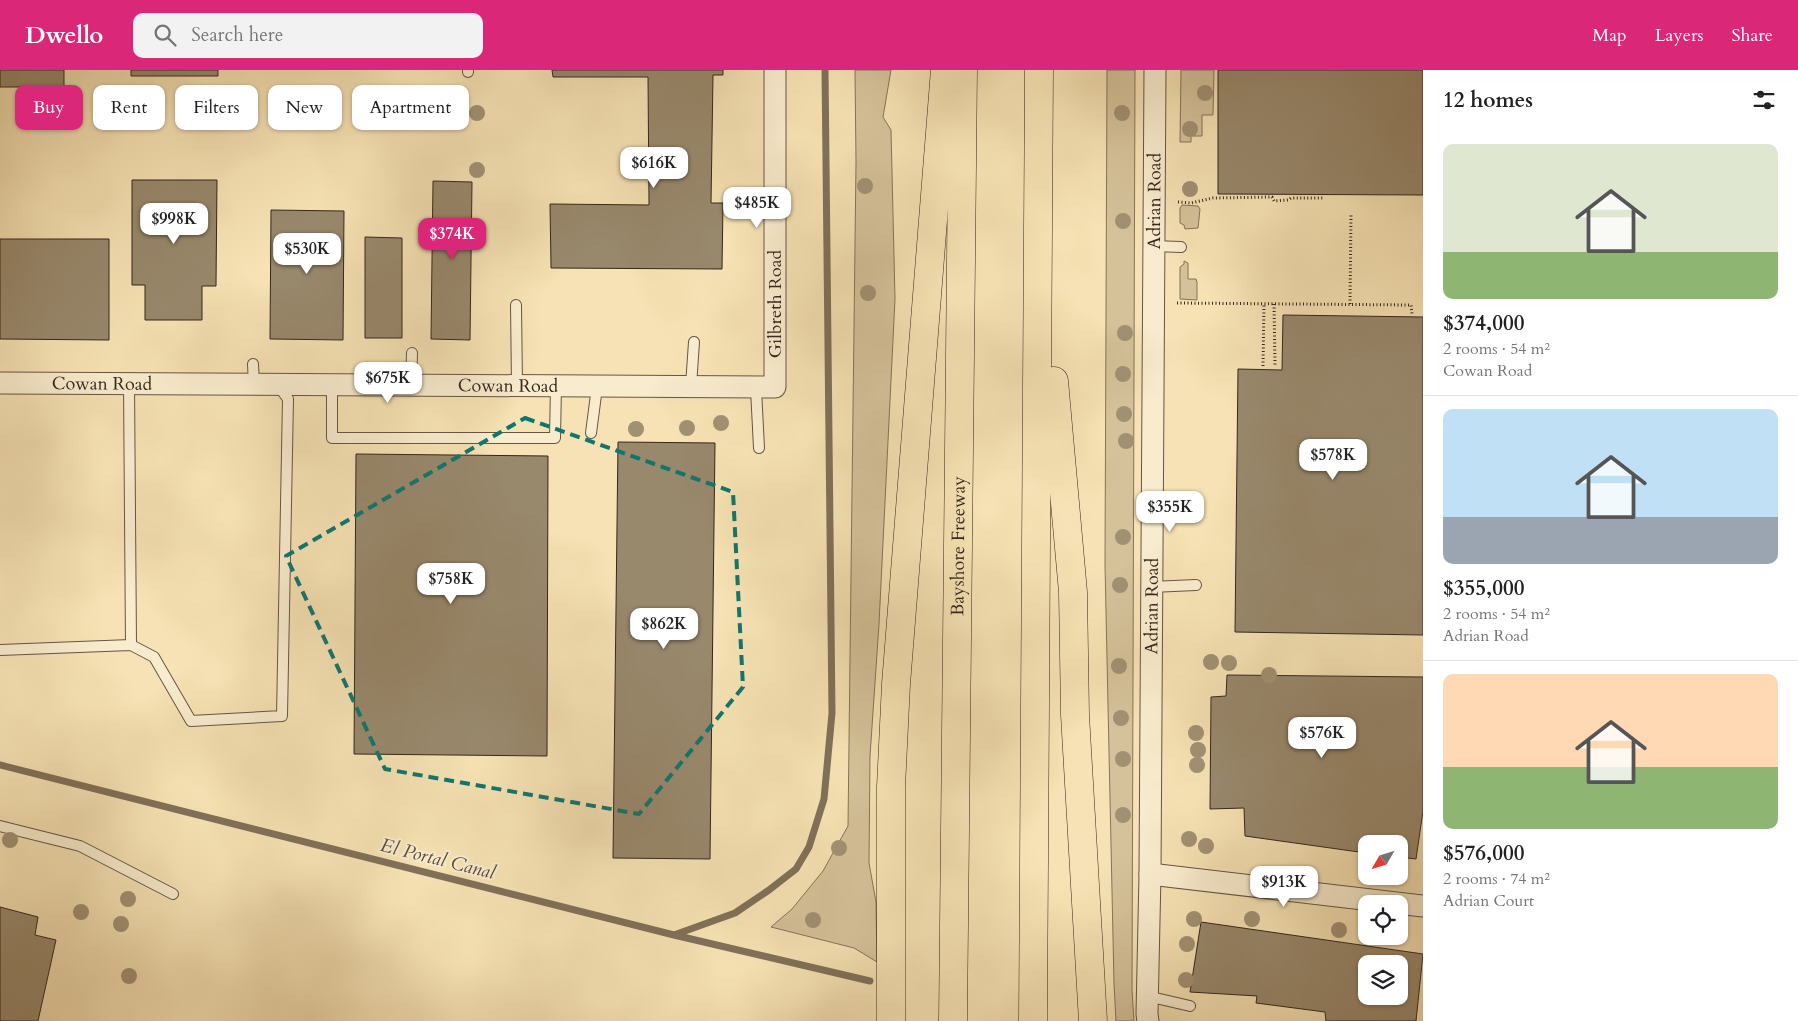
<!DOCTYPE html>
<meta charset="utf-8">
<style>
body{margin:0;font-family:Cardo,serif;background:#f2f2f2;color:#202124;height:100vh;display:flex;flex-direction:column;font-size:19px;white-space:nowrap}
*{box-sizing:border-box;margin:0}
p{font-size:16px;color:#757577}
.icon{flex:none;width:28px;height:28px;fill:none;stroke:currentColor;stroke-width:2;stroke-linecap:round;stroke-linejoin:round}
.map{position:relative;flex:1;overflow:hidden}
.side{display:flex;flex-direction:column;background:#fff;width:375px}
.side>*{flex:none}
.guide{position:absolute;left:15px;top:15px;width:475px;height:45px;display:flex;gap:10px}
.needle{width:32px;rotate:231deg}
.tools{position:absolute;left:1358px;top:765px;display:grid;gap:10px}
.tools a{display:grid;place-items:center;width:50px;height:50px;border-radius:10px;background:#fff;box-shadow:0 1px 4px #0004;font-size:25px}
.price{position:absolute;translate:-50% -42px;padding:0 11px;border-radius:10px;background:#fff;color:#222;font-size:16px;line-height:32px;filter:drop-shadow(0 1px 2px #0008)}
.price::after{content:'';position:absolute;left:50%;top:30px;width:15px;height:11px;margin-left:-8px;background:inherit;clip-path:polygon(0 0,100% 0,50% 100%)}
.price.active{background:#db2777;color:#fff}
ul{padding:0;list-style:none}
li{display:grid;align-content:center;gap:10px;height:265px;padding:0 20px}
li+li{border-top:1px solid #e0e0e0}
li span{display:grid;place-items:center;height:155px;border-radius:10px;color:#555}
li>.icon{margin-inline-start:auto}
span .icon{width:90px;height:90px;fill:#fffc;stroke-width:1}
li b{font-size:21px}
h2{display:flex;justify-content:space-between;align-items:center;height:60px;padding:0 20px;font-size:21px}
.pill{padding:0 18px;border-radius:10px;background:#fff;box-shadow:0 1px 4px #0004;font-size:18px;line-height:45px}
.pill.active{background:#db2777;color:#fff}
header{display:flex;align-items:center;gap:30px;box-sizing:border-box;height:70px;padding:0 25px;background:#db2777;color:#fff}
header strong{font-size:24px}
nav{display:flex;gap:28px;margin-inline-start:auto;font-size:18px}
.search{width:350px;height:45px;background:#f2f2f2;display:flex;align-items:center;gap:12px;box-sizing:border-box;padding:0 18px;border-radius:10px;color:#757577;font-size:19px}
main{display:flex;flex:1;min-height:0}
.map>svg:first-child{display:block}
.green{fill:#d5c29a;stroke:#84745c}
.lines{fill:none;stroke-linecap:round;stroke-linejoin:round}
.stream{stroke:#807159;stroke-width:7}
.building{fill:#98886c;stroke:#33271e;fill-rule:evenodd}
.lane-casing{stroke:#645644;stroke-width:12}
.street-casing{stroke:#645644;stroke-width:23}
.highway-casing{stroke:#33271e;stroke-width:29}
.path{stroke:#33271e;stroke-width:3;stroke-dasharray:1 2.5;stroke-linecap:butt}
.lane{stroke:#f9ecce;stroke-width:10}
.street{stroke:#f9ecce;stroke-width:21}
.highway{stroke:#f6e2b4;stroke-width:28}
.tree{fill:#a19173}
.marked{fill:none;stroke:#0f766e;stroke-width:4;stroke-dasharray:10 6;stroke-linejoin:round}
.labels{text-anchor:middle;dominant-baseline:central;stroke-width:4;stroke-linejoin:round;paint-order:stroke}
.street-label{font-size:18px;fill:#33271e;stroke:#f9ecce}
.water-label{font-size:19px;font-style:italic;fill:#5a4c3c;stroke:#f9ecce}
</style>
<header>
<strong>Dwello</strong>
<div class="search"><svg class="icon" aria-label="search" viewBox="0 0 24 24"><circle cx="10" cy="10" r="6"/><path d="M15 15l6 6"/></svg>Search here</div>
<nav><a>Map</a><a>Layers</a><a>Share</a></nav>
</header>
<main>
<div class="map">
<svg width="1423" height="951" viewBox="0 0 1423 951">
<rect width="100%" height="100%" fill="#f6e2b4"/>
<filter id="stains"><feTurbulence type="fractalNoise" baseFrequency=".004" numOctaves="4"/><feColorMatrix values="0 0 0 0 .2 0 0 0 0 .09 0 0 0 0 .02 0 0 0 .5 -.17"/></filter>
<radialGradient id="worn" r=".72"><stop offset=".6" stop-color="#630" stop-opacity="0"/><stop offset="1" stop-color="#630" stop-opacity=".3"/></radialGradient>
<path class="green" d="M855,0h36l-8,47 8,13 4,169 -16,325 -9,132 -1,107 7,39 1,60 -23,-14 -83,-21 21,-18 31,-38 25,-45 8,-664z
M1107,0h28l-3,920 2,31h-18l-2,-37 -9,-419z
M1181,0h33l-1,45h-11v21h-11v6h-11z
M1182,135l16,1 2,3 -2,19 -13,1 -1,-4 -4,-2v-15z
M1184,191l4,2v16h8l1,3v18l-17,-1v-32l4,-3z"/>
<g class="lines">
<path class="stream" d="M0,695l674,170 196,46
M674,865l61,-22 34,-23 27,-21 13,-22 15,-48 8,-86 -7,-643"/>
</g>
<path class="building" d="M0,0h64v17h-64z
M131,0h87v6h-87z
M552,0h171v5h-10l-2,128h12l-1,66 -171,-1 -1,-64 99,1 -1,-128h-95z
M1218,0h205v125l-205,-1z
M132,110h85l-1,106h-14v34h-57v-35h-13z
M433,111l39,1 -2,158 -39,-1z
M271,140l73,1 -1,129 -73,-1z
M365,167l37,1v100h-37z
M0,169h109v101l-109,-1z
M1283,245l140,2v318l-188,-3 3,-263 44,1z
M618,372l97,1 -5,416 -97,-1z
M356,384l192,2 -1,300 -193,-2z
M1227,605l196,2v134l-7,48 -17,-2v-13h-33v9l-121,-17 -1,-28 -34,1 1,-112 15,-1z
M0,837l38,10 -3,18 21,5 -18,81h-38z
M1201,852l222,32 -7,67h-90l-1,-9 -69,-9 1,-7 -67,-4zM1366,894h33v32h-33z"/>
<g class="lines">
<defs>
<path id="lane" d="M468,2v-2
M1153,176l28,1
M516,235l1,81
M253,294l1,21
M129,314l2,261
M332,315v53h223l1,-52
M411,316l1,-33
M691,316l3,-44
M756,319l3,59
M591,363l6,-46
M1151,517l45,-2
M0,580l131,-5 23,12 37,64 91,-5 6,-317 -10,-14
M0,756l80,20 93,48
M1147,926l43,10"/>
<g id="street">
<path id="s1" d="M0,313l775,4v-317"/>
<path d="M1150,804l273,32"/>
<path id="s2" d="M1148,951l-1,-7 3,-140 5,-804"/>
</g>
<g id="highway">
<path d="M1054,311l19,211 2,123 18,306"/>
<path d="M891,951v-234l5,-103 49,-614"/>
<path id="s3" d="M953,951l10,-951"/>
<path d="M1033,951l6,-951"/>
</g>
</defs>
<use href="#lane" class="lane-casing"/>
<use href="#street" class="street-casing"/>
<use href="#highway" class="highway-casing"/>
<path class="path" d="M1178,132l13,1 22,-5 59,-1 2,4 14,-1 3,-2h32
M1177,233l234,2 1,9
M1274,234l1,61
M1350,234l1,-90
M1263,296l1,-61"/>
<use href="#lane" class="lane"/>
<use href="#street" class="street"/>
<use href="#highway" class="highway"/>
</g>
<g class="tree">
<circle cx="1205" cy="23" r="8"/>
<circle cx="477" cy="43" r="8"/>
<circle cx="1122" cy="43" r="8"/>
<circle cx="1190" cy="59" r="8"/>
<circle cx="477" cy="100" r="8"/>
<circle cx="865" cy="116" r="8"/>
<circle cx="1190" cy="119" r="8"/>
<circle cx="1123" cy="151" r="8"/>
<circle cx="868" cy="223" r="8"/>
<circle cx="1125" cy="263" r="8"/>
<circle cx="1123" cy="304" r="8"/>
<circle cx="1124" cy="344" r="8"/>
<circle cx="721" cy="353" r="8"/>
<circle cx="687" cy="358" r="8"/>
<circle cx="636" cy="359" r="8"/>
<circle cx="1126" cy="371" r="8"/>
<circle cx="1123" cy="467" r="8"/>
<circle cx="1120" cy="515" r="8"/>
<circle cx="1211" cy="592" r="8"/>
<circle cx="1229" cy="593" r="8"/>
<circle cx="1119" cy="596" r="8"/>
<circle cx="1269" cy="605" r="8"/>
<circle cx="1121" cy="648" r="8"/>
<circle cx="1196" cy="663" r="8"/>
<circle cx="1198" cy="680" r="8"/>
<circle cx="1123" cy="689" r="8"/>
<circle cx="1197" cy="695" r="8"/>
<circle cx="1123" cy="745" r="8"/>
<circle cx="1189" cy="769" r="8"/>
<circle cx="10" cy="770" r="8"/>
<circle cx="1206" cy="776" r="8"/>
<circle cx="839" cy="778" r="8"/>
<circle cx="128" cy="829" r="8"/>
<circle cx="81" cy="842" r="8"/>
<circle cx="1194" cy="849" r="8"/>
<circle cx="1252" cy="849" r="8"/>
<circle cx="813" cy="850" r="8"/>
<circle cx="121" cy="854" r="8"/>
<circle cx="1339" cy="860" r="8"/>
<circle cx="1187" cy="874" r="8"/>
<circle cx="129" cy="906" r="8"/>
<circle cx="1186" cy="910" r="8"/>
</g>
<path class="marked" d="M525,348l208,74 10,195 -104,127 -254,-45 -99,-213z"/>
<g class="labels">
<g class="street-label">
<text stroke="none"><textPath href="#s2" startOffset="820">Adrian Road</textPath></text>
<text transform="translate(775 234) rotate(-90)">Gilbreth Road</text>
<text stroke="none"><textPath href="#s1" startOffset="102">Cowan Road</textPath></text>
<text stroke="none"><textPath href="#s1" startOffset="508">Cowan Road</textPath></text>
<text stroke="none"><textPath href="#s3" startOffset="475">Bayshore Freeway</textPath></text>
<text stroke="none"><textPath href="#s2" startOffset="415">Adrian Road</textPath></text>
</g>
<g class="water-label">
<text transform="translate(438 789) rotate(14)">El Portal Canal</text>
</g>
</g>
<rect width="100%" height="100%" filter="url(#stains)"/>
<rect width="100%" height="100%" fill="url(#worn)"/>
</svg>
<div class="tools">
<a><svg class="needle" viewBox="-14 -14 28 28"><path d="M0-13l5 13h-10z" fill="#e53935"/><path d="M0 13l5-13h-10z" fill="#757577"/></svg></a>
<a><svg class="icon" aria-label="locate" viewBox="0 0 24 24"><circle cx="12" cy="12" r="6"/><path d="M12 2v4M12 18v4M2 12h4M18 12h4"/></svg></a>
<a><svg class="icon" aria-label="layers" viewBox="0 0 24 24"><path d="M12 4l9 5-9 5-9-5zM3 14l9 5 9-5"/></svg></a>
</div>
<b class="price" style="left:654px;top:119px">$616K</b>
<b class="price" style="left:757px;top:159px">$485K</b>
<b class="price" style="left:174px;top:175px">$998K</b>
<b class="price active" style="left:452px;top:190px">$374K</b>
<b class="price" style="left:307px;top:205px">$530K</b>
<b class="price" style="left:388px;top:334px">$675K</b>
<b class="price" style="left:1333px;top:411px">$578K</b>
<b class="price" style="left:1170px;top:463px">$355K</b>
<b class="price" style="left:451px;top:535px">$758K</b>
<b class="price" style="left:664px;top:580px">$862K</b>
<b class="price" style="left:1322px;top:689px">$576K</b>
<b class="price" style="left:1284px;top:838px">$913K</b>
<div class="guide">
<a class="pill active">Buy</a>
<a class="pill">Rent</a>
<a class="pill">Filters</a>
<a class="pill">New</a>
<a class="pill">Apartment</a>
</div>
</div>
<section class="side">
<h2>12 homes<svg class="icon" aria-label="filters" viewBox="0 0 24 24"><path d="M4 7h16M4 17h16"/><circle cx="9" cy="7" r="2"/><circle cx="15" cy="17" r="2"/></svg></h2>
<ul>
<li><span style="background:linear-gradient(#dfe7d0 70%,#8fb573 0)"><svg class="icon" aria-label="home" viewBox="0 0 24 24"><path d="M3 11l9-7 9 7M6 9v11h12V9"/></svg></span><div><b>$374,000</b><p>2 rooms · 54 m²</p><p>Cowan Road</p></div></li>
<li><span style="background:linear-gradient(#bfe0f5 70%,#9aa5b1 0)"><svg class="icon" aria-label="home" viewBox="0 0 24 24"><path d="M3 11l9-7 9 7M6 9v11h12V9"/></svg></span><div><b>$355,000</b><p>2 rooms · 54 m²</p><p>Adrian Road</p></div></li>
<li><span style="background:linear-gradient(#ffd9b3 60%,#8fb573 0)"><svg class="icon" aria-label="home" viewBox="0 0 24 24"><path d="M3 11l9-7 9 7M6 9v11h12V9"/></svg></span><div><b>$576,000</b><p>2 rooms · 74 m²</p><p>Adrian Court</p></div></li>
</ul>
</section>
</main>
